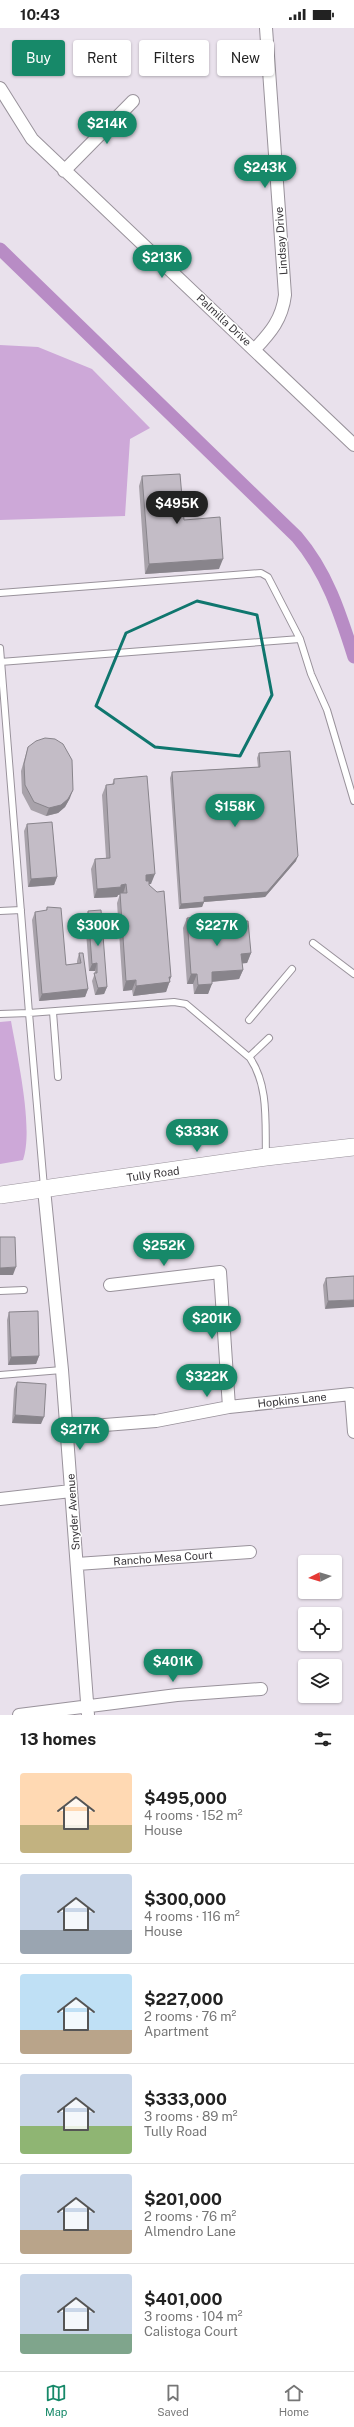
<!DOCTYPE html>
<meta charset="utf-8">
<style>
body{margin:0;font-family:"Public Sans",sans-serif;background:#f2f2f2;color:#222;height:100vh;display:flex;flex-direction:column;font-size:15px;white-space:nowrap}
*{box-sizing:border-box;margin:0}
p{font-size:13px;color:#767676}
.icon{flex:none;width:22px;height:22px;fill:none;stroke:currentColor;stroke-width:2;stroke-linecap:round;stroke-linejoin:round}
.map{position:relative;height:1687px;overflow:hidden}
.drawer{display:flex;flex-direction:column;background:#fff;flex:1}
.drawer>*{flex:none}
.banner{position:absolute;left:12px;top:12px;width:330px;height:36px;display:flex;gap:8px}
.needle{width:26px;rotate:265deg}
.controls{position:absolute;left:298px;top:1527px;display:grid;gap:8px}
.controls a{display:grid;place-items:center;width:44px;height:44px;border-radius:4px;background:#fff;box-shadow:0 1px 3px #0004;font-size:20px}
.price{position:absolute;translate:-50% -34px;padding:0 9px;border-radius:14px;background:#178969;color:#fff;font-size:13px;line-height:26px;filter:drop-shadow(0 1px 2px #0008)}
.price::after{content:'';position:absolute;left:50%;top:24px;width:12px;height:9px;margin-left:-6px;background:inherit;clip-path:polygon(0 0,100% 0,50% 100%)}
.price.on{background:#222;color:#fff}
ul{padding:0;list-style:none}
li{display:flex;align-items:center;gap:12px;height:100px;padding:0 20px}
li+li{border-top:1px solid #e0e0e0}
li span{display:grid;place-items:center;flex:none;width:112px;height:80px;border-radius:4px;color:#555}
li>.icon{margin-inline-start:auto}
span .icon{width:48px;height:48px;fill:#fffc;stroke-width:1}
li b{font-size:17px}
h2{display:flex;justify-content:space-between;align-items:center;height:48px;padding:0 20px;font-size:17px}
.pill{padding:0 14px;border-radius:4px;background:#fff;box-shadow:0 1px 3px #0004;font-size:14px;line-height:36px}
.pill.on{background:#178969;color:#fff}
.status{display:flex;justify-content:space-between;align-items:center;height:28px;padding:0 20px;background:#fff;direction:ltr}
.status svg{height:11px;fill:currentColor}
.menu{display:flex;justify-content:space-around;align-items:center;height:56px;border-top:1px solid #e0e0e0;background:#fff;font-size:11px;color:#767676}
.menu a{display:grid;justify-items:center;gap:2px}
.menu .on{color:#178969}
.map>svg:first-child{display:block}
.green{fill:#cda8d8}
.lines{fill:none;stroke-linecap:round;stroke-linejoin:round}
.canal{stroke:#b88cc5;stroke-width:13}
.service-casing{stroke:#99929b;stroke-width:8}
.minor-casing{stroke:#99929b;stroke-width:14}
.secondary-casing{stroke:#99929b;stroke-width:18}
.service{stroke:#fff;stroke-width:6}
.minor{stroke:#fff;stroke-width:12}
.secondary{stroke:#fff;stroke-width:17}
.wall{fill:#a8a2aa}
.shaded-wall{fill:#88848b}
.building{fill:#c3bcc6;stroke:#88848b}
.marked{fill:none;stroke:#0f766e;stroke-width:3;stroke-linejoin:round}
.labels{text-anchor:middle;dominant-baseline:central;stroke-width:3;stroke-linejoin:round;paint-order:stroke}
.street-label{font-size:11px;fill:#383539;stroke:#fff}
</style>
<div class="status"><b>10:43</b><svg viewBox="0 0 49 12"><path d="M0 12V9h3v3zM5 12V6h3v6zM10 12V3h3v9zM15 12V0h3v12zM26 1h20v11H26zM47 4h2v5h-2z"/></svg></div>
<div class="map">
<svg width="354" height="1687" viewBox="0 0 354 1687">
<rect width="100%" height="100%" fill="#e9e1ec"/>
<path class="green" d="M0,317l38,2 54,22 58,59 -20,11 -5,77 -125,4z
M11,993c6,35 23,107 12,139l-23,4v-142z"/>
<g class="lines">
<path class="canal" d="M0,221l297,288c30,35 43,76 57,120"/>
<defs>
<path id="service" d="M0,565l261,-20 7,4 32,62 11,35 16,36 27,91
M0,620l29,365 -29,1
M0,634l300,-23
M0,883l21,-1
M313,915l41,31
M53,984l5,65
M249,992l43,-51
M249,1029l20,-19
M44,1159l-15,-174 145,-11 12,2 64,54c19,28 15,65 16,98
M0,1263l24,-1
M0,1347l62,-5"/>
<path id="minor" d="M0,60l32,51 322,306
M64,143l69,-70
M255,321c16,-17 27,-30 30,-54l-19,-267
M44,1161l18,181 26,345
M110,1257l110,-13 9,135
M66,1400l90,-7 73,-14 122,-13 3,38
M0,1471l71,-8
M77,1536l173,-12
M19,1687l158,-20 84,-6"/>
<path id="secondary" d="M0,1167l266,-38 88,-10"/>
</defs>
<use href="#service" class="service-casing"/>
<use href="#minor" class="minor-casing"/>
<use href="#secondary" class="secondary-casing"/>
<use href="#service" class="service"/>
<use href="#minor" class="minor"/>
<use href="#secondary" class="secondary"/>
</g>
<path class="wall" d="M142,448l42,44 35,49 -74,5 -6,-88z
M28,719l42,51 -5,9 -7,6 -12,3 -15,-6 -9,-17 -1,-22z
M259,725l37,108 -31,36 -61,5 -2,5 -23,2 -9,-131 2,-6 86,-5 -1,-9z
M114,751l37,105h-2l21,97 -4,11 -33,4 -1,-6 -9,1 -6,-88 3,-9 -2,1 -1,2 -23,1 -3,-29 4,-10 11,-1 -4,-63 4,-10h6z
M27,796l30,53 -3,8 -26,2 -4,-56z
M47,879l19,58 11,-1v-3l2,-8 9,36 -3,8 -46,4 -7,-81 3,-8 11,-1z
M88,883l19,76 -3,7 -9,1 -3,-14 3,-8v-2h-6l-4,-52z
M187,890l12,5 52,30 -4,10h-5l1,7 -4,9 -27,3 -4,12h-14l-1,-10h-6l-4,-56z
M354,1248l-29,33 -2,-24 3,-7z
M9,1284l30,44 -3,8 -28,1 -1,-45z
M17,1354l24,42 -29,-1 2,-34z"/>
<path class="shaded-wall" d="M223,531l-4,10 -74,5 4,-10z
M73,762l-3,8 -5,9 -7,6 -12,3 3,-8z
M298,828l-2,5 -31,36 -61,5 -2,5 -23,2 2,-5 23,-7z
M155,846l-4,10h-9l4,-9z
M57,849l-3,8 -26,2 3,-8z
M126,856l-3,10 -5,1 -1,2 -23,1 3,-9z
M251,925l-4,10 -9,1 3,-10z
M97,935l-2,8h-6l3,-7z
M243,942l-4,9 -30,3 3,-10z
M191,946h6l-4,10h-6z
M169,949h2l-5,15 -33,4 3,-10z
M136,952l-4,10 -9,1 3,-10z
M212,956l-4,10h-14l4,-9z
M107,959l-3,7 -9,1 3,-7z
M88,961l-3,8 -46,4 3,-7z
M16,1239l-3,8h-13v-7z
M354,1272v7l-29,2 3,-8z
M39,1328l-3,8 -28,1 3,-8z
M15,1387l29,2 -3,7 -29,-1z"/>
<path class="building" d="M180,446l4,46 36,-3 3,42 -74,5 -7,-88z
M45,710l10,1 8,5 9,16 1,30 -5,9 -7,6 -12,3 -15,-6 -9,-17 -1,-21 4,-17 8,-6z
M290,723l8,105 -31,36 -63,5v5l-23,2 -9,-132 88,-5 -1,-14z
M147,748l8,98 -9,1v6h3v4l8,7 7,-1 7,86h-2l1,5 -34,4v-6l-10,1 -6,-88h7l-1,-9 -5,1v2l-24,2 -2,-30 15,-1 -4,-73 8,-1v-5z
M52,794l5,55 -26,2 -4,-55z
M47,879l14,1 5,57 15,-2 -2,-10h4l5,36 -46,5 -7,-82 12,-2z
M101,882l6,77 -9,1 -4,-15h3v-10l-5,1 -4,-53z
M198,889l1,6 49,-2 3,32 -10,1 2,16 -31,2v12l-14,1 -1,-11h-6l-4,-56z
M0,1209h15l1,30 -16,1z
M354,1248v24l-26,1 -2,-23z
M38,1283l1,45 -28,1 -2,-45z
M17,1354l29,2 -2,33 -29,-2z"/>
<path class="marked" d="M197,573l60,14 15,80 -32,61 -85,-9 -59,-41 30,-73z"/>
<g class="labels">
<g class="street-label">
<text transform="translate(281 213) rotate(-94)">Lindsay Drive</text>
<text transform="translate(224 292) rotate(43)">Palmilla Drive</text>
<text transform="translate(153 1146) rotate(-8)">Tully Road</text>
<text transform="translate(292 1372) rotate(-6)">Hopkins Lane</text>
<text transform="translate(73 1484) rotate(-94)">Snyder Avenue</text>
<text transform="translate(163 1530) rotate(-4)">Rancho Mesa Court</text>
</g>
</g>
</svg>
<div class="controls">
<a><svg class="needle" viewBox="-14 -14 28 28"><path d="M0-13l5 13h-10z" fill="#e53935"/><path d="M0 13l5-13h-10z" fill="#767676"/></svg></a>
<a><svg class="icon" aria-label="locate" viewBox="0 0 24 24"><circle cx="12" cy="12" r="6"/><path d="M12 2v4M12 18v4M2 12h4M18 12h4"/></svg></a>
<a><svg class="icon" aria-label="layers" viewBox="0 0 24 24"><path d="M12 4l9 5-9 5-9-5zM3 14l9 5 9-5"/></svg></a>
</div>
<b class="price" style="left:107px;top:117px">$214K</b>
<b class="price" style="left:265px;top:161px">$243K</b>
<b class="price" style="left:162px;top:251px">$213K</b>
<b class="price on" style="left:177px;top:497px">$495K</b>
<b class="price" style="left:235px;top:800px">$158K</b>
<b class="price" style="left:98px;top:919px">$300K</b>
<b class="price" style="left:217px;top:919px">$227K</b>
<b class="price" style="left:197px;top:1125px">$333K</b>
<b class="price" style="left:164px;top:1239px">$252K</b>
<b class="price" style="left:212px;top:1312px">$201K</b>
<b class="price" style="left:207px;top:1370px">$322K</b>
<b class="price" style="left:80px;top:1423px">$217K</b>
<b class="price" style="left:173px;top:1655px">$401K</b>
<div class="banner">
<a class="pill on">Buy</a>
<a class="pill">Rent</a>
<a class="pill">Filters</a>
<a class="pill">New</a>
</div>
</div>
<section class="drawer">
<h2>13 homes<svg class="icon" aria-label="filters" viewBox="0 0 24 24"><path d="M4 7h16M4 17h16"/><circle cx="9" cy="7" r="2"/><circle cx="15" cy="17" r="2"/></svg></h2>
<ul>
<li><span style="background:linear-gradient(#ffd9b3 65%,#c2b280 0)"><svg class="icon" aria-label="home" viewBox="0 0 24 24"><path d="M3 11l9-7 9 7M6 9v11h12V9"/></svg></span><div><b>$495,000</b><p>4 rooms · 152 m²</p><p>House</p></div></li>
<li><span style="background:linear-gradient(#c9d6e8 70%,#9aa5b1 0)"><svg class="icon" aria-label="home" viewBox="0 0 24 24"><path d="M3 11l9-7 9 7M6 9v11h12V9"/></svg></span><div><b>$300,000</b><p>4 rooms · 116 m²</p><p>House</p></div></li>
<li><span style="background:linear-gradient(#bfe0f5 70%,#b9a48a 0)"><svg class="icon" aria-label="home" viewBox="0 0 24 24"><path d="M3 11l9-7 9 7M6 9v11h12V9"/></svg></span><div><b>$227,000</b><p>2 rooms · 76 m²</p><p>Apartment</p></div></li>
<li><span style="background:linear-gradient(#c9d6e8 65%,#8fb573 0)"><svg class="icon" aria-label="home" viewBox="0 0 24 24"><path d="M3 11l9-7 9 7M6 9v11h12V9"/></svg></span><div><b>$333,000</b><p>3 rooms · 89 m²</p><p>Tully Road</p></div></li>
<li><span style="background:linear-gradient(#c9d6e8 70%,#b9a48a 0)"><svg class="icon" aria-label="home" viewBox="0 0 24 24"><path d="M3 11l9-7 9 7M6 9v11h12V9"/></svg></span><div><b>$201,000</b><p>2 rooms · 76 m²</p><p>Almendro Lane</p></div></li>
<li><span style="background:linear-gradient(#c9d6e8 75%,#7fa58c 0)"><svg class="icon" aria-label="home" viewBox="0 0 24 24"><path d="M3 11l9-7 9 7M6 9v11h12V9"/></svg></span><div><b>$401,000</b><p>3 rooms · 104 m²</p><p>Calistoga Court</p></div></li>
</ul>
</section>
<nav class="menu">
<a class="on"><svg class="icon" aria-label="map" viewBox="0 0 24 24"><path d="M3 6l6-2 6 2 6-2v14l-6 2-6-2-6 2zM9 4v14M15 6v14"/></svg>Map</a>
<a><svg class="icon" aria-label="saved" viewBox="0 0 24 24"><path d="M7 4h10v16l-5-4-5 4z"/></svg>Saved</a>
<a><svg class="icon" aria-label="home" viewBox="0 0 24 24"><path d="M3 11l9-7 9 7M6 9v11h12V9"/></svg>Home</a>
</nav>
